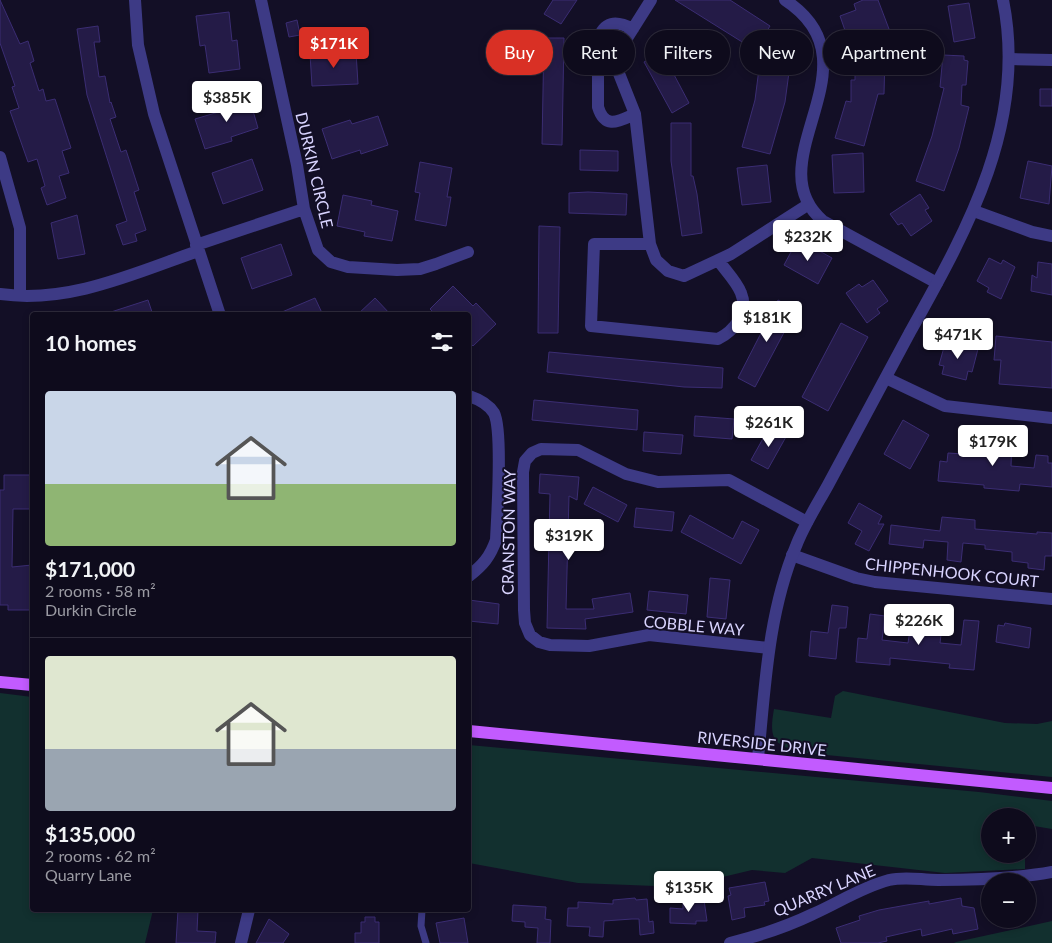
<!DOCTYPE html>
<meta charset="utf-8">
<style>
body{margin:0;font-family:Lato,sans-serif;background:#171425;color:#f1f3f6;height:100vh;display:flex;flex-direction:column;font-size:19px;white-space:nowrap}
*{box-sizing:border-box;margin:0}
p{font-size:16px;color:#9b9ba3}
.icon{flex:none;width:28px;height:28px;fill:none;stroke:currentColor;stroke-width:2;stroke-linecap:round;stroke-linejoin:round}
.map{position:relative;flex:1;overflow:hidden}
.drawer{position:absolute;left:30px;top:312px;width:441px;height:600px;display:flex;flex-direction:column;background:#0e0b1c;border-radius:5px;box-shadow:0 2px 8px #0003,0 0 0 1px #2e2b3b}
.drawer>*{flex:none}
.banner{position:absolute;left:486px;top:30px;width:475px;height:45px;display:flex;gap:10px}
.fabs{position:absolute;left:981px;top:808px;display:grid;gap:10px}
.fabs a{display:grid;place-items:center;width:55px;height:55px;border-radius:50%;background:#0e0b1c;box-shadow:0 2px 8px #0003,0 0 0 1px #2e2b3b;font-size:25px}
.price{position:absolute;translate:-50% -42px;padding:0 11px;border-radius:5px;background:#fff;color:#222;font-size:16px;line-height:32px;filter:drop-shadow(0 1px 2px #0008)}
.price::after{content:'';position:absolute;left:50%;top:30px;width:15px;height:11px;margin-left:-8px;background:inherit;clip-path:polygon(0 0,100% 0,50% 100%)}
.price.selected{background:#d93025;color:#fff}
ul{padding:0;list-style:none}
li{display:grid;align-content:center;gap:10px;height:265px;padding:0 15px}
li+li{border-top:1px solid #2e2b3b}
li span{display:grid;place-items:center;height:155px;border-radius:5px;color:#555}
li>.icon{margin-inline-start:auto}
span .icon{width:90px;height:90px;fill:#fffc;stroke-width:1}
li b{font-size:21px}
h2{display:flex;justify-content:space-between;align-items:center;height:60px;padding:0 15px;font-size:21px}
.pill{padding:0 18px;border-radius:22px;background:#0e0b1c;box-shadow:0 2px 8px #0003,0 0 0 1px #2e2b3b;font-size:18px;line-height:45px}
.pill.selected{background:#d93025;color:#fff}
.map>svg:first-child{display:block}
.green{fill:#12302f}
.building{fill:#241b47;stroke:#3b2d73}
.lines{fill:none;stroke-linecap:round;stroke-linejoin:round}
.service{stroke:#3d3a85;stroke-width:7}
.minor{stroke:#3d3a85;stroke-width:12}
.tertiary{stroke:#3d3a85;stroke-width:12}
.primary{stroke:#c25bff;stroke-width:12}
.labels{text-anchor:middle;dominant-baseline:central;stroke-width:4;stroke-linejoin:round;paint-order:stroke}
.street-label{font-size:16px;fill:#d9d4ff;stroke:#130f26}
</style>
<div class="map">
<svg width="1052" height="943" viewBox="0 0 1052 943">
<rect width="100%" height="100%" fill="#130f26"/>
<path class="green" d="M843,691l162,32 32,1 15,-3v56l-246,-24c-31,-7 -38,-11 -32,-44l57,9 4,-22z
M0,693l32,4v213h121l-8,33h-145z
M469,745l510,47 73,9v28l-24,-4v-9h-38v38h35v15l-80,4 -133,-15 -27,15 -33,-3 -71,17 -103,-4 -109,-20z
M1052,921v22h-98l2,-1z"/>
<path class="building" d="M0,0l20,44 8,-3 6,20 -4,2 9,28 4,-2 3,12 9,-2 16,49 -9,3 7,22 -10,3 7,22 -19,7 -6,-17 4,-2 -8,-27 -9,3 -18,-51 9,-3 -7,-21 3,-1 -15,-43z
M553,0h24l-16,24 -17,-10z
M675,0h55l40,26 -15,24z
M863,0h15l11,29 -22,9 -3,-5 -16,6 -8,-23 16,-6 -2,-6z
M969,3l6,35 -21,4 -6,-36z
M229,12l3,29 5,-1 3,29 -31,4 -4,-28 -5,1 -4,-30z
M297,20l3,15 -11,2 -3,-14z
M98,26l2,16h-6l5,35 6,-1 5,27 1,-1 5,15 -6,2 11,33 5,-2 13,40 -5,2 12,38 -11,4 2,7 -14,4 -7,-20 11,-4 -40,-126 -10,-66z
M544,38h20l-2,107 -20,-1z
M356,52l2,32 -46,2 -2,-32z
M662,52l27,51 -17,10 -28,-51z
M855,55l30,1 -1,38h-6l-14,52 -29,-8 11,-37 5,1v-22h4z
M943,55l21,1v4l4,1 -2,24h-4l-1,20 8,2 -10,41 -15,43 -28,-10 16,-45 12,-48 -4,-1z
M760,61l30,4 -5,37 -15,52 -28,-7 13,-47z
M1040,89h12v17h-12z
M249,97l9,31 -27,9 1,4 -27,8 -10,-30 27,-8 -2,-5z
M378,116l10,29 -27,9 -1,-4 -28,9 -10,-30 28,-9 2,4z
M671,123h20v53h2l4,18 5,39 -20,3 -11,-75z
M580,150l38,1v20l-38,-1z
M863,153l1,39 -30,1 -2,-38z
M252,159l11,31 -40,14 -11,-31z
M1028,161l24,5 -3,38 -29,-6z
M420,162l32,6 -5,29h4l-5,29 -31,-6 5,-27 -5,-1z
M767,165l4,37 -29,3 -5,-37z
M588,192l39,2 -1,21 -57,-2v-20z
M920,194l9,14 -4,2 7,11 -21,15 -9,-13 -4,2 -8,-11z
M343,195l29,6 -1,4 27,6 -6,30 -28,-5 1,-4 -28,-6z
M77,215l8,39 -27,5 -7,-36z
M539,226l21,1 -2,106h-20z
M798,239l34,19 -14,26 -34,-19z
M281,244l11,31 -40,14 -11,-31z
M989,258l12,6 2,-4 12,7 -14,32 -14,-7 2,-4 -12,-7z
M1038,262l14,2v31l-21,-4 1,-16 5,3z
M873,280l15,21 -11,8 3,4 -13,10 -21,-30 13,-9 3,3z
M453,286l20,20 3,-3 20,21 -23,22 -4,-4v-27h-33l-6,-6z
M315,298l8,17h-48z
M375,298l16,17h-34z
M148,300l5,15h-45v-2z
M778,300l18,10 -41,77 -17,-9z
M841,323l27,14 -40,74 -26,-14z
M996,336l56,6v46l-53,-4 2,-24h-7z
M946,340l32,9 -6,23 -4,-1 -2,9 -24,-6 2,-8 -5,-1z
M549,352l174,16 -1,20 -38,-1 -137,-15z
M534,400l104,10 -1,20 -105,-10z
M695,416l39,3 -2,20 -38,-3z
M903,420l26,15 -19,34 -26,-15z
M770,426l17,9 -19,34 -17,-9z
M644,432l39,3 -2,19 -38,-3z
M965,439l47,3 -1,24 23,2 2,-13 12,1v7h4v24l-32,-3 -1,7 -35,-3v-3l-46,-4 2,-20 7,1 1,-9 16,1z
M540,474l39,3 -2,23 -8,-4 -3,113h28l-2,-10 38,-6 3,19 -48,7 1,10 -39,-1 3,-134 -11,-1z
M4,475h28v34h-19l-1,58 20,-2v45h-24v-5h-8v-115h4z
M593,487l34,18 -9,17 -34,-18z
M859,503l23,13 -4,8h6l-15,27 -14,-7 7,-13 -14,-8z
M636,508l38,4 -2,19 -38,-4z
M690,515l43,24 9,-18 17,9 -18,34 -60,-32z
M942,517l33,3v9l62,5v-2l15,1v23h-7l-1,14 -16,-2v-5l-16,-2v-9l-27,-3v-4l-22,-2 -2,19 -14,-2 1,-18 -24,-2 -1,8 -34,-4 2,-19 49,6z
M710,578l20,2 -4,39 -19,-2z
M649,591l39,4 -2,19 -39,-4z
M469,600l30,4 -1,20 -29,-3z
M832,605l16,2 -2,21h-7l-3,31 -27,-3 2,-25 17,2z
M870,614l15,2 -3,24 26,3 1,-7 15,1 2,-20 17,2 -3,24 21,2 3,-25 15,1 -5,49 -25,-2 1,-4 -60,-6v7l-34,-3 2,-24 9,1z
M1005,623l26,5 -2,20 -33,-6 2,-17 6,1z
M765,882l4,19 -5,1 1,3 -21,3 1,9 -13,3 -4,-24 3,-1 -2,-7z
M635,898l1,2 11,-1 2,23 4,-1 1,12 -14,2 -1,-16h-7l-28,2 -1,16 -14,-1 1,-9 -23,-1 1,-18h10v-6l35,2v-4z
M961,898l1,8 12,2 4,21 -25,5 -1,-5 -30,7 -1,-7 -35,8 1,4 -9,2h-37l-5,-15 24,-8 -1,-4 20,-6 50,-9v3z
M683,899l21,1 3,21h-11v3l-26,-1v-15l13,1z
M513,905l33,2 -1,12 6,1 -1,23h-13l1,-15 -13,-1v-5l-13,-1z
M178,910h20l-1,21 19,1 -1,11h-39z
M365,917h10v5h4v21h-24v-10h6v-11h4z
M464,918l4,25h-28l-4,-20z
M269,919l20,15 -6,9h-27z"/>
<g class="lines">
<path class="service" d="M422,910l-1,16 5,17"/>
<path class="minor" d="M135,0l3,45 16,69 66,201
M261,0l36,165 7,44 14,41 13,12 17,5 49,3 23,-1 16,-5 32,-12
M651,0l-29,46 -5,9 -1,11 19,48 15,130 6,16 12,11 16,5 47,-22 78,-50
M785,0c98,64 -32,161 38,221l114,62
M633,29c-17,-9 -29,-8 -35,11v67c7,23 21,14 37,7
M1010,59l42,1
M0,157l20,71v67
M974,211l58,21 20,4
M650,244h-56l-3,82 127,13c16,-8 31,-26 23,-46 -4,-11 -16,-23 -23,-33
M196,245l108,-36
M0,294c69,10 135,-21 198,-43
M886,378l59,28 107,12
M469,396c9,3 20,9 25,17 9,18 3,104 2,127 -6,17 -13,25 -27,36
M792,555l64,23 19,4 177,17
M769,648l-120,-13 -60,11 -39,-1 -11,-3 -9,-7 -5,-12 -1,-13 -1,-138 2,-11 7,-8 9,-4 37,1 48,24 32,8 71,-2 78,42
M241,943l8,-33
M730,943c28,-7 56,-16 83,-29 25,-11 49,-27 76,-34 17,-4 32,0 49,0 39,0 76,-1 114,-8"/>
<path class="tertiary" d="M758,758c7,-71 10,-145 38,-212 8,-21 21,-41 32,-61 27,-51 54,-101 81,-151 58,-104 119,-211 94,-334"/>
<path class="primary" d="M0,682l32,3
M469,731l583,57"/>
</g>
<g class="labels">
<g class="street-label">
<text transform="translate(315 170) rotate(77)">DURKIN CIRCLE</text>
<text transform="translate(508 532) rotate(-89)">CRANSTON WAY</text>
<text transform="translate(952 572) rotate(6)">CHIPPENHOOK COURT</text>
<text transform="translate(694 625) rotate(5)">COBBLE WAY</text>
<text transform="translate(762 743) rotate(6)">RIVERSIDE DRIVE</text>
<text transform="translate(824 890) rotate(-23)">QUARRY LANE</text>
</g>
</g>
</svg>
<div class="fabs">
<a>+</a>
<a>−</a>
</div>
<b class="price selected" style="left:334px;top:69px">$171K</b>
<b class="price" style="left:227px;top:123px">$385K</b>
<b class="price" style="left:808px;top:262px">$232K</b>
<b class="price" style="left:767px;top:343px">$181K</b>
<b class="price" style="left:958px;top:360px">$471K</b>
<b class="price" style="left:769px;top:448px">$261K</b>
<b class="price" style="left:993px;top:467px">$179K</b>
<b class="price" style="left:569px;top:561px">$319K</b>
<b class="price" style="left:919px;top:646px">$226K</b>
<b class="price" style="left:689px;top:913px">$135K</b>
<div class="banner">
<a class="pill selected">Buy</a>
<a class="pill">Rent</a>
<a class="pill">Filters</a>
<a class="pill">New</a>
<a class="pill">Apartment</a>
</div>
<section class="drawer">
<h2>10 homes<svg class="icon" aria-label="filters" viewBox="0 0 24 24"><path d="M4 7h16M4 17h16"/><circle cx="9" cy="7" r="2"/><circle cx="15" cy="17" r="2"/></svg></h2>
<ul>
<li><span style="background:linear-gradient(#c9d6e8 60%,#8fb573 0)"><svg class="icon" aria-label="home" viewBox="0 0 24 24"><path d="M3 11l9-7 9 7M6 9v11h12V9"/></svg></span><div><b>$171,000</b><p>2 rooms · 58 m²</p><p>Durkin Circle</p></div></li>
<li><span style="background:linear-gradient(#dfe7d0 60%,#9aa5b1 0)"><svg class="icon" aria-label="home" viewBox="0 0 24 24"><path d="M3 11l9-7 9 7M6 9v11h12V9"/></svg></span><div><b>$135,000</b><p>2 rooms · 62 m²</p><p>Quarry Lane</p></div></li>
</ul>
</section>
</div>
